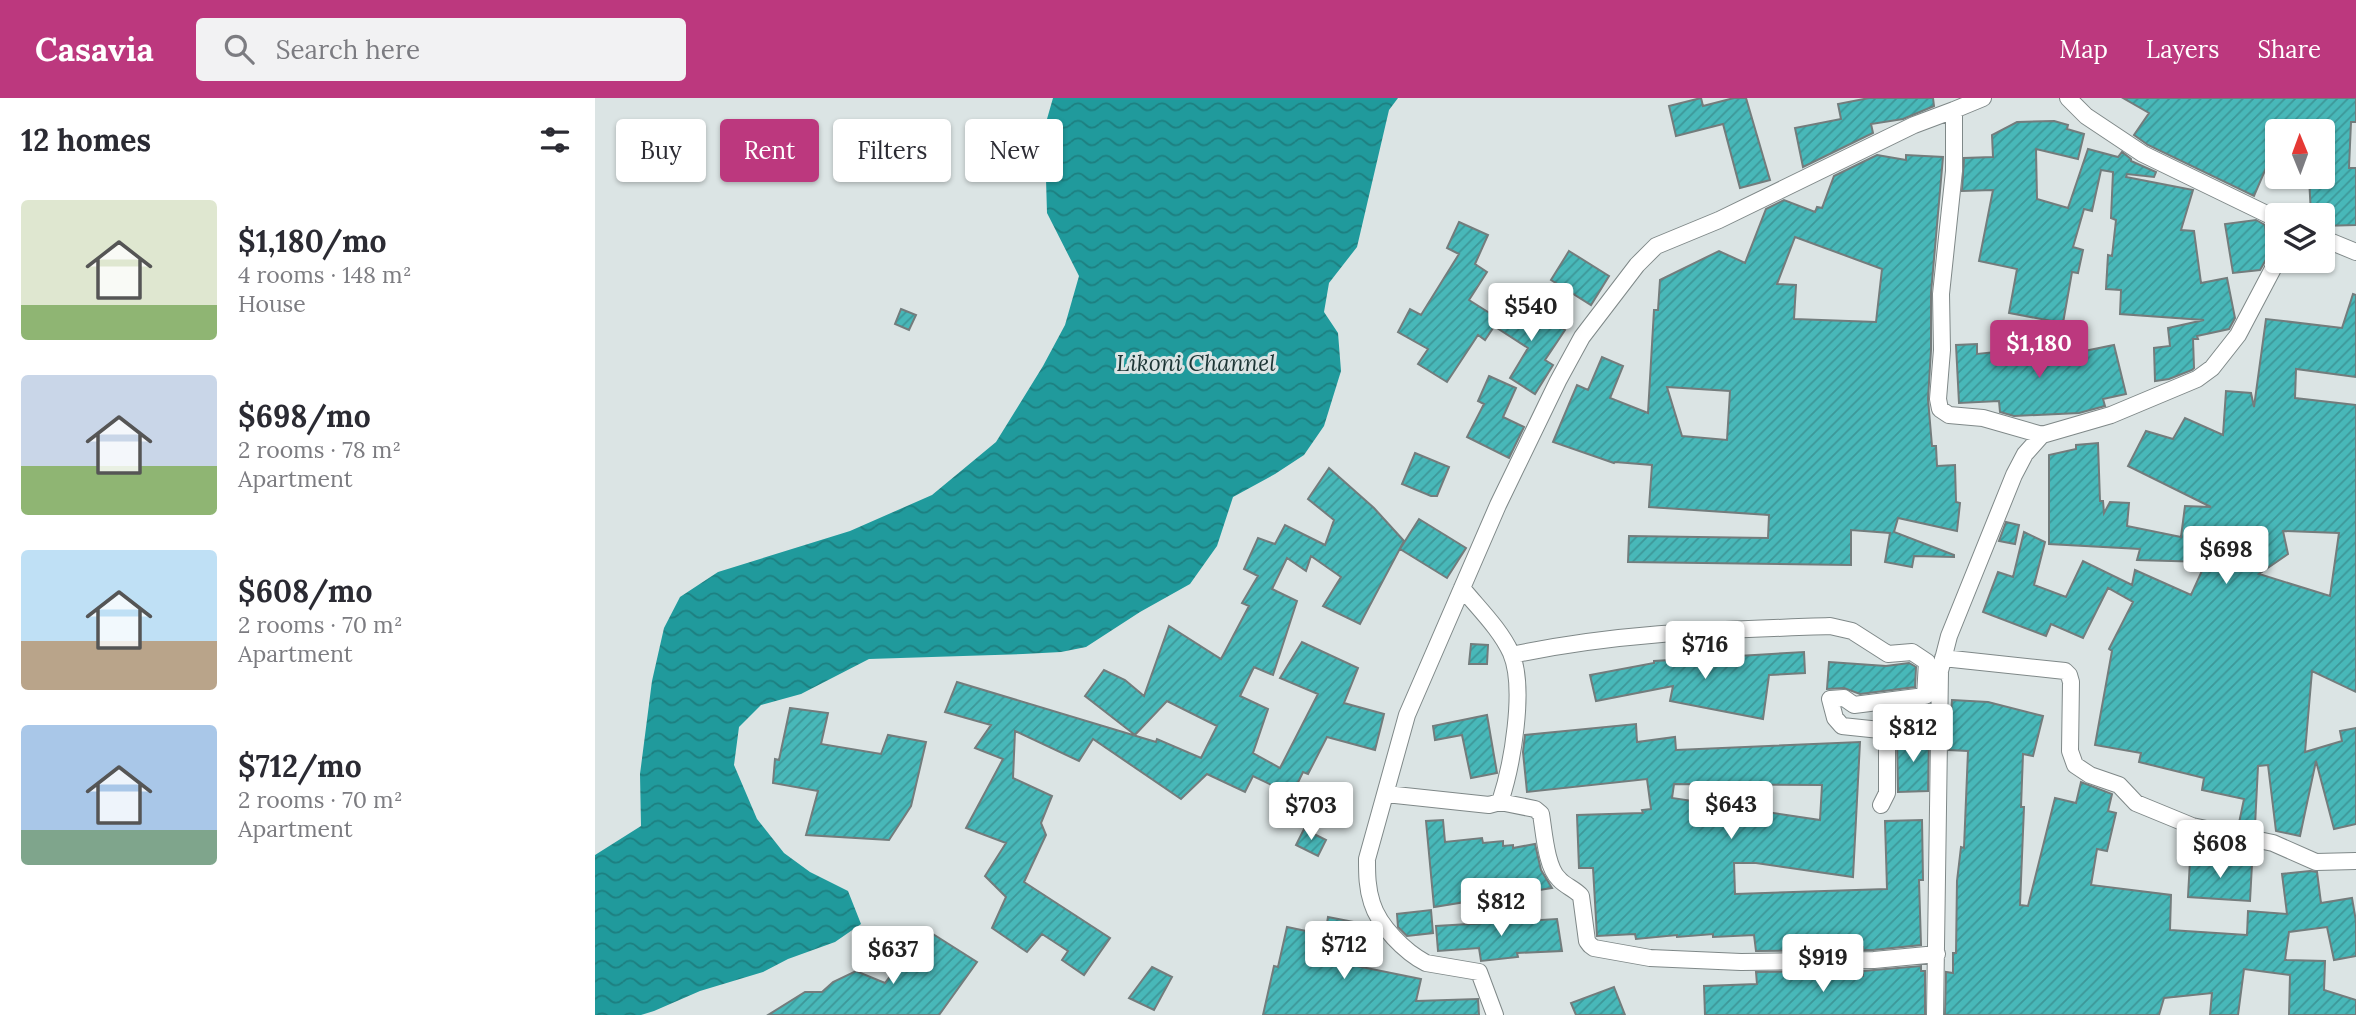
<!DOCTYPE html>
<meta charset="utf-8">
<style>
body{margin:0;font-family:Lora,serif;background:#f2f2f3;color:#2b2b33;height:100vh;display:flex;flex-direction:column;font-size:26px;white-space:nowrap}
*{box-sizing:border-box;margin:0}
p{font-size:23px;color:#7c7c81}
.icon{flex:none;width:38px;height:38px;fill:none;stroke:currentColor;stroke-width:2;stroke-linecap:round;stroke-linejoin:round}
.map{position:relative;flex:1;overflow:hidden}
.sheet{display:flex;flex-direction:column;background:#fff;width:595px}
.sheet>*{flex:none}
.banner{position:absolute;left:21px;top:21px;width:665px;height:63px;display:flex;gap:14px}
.needle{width:46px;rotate:359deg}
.controls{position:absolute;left:1670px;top:21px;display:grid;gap:14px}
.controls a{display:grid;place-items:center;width:70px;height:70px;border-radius:7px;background:#fff;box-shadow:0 2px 5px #0004;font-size:35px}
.price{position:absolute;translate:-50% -60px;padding:0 16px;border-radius:7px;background:#fff;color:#222;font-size:23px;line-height:46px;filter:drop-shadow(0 2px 4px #0008)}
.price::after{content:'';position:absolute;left:50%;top:42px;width:21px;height:16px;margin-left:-10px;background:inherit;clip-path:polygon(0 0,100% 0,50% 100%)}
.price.selected{background:#bc387e;color:#fff}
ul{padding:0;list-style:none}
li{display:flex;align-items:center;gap:21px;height:175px;padding:0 21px}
li span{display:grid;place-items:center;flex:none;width:196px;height:140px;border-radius:7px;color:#555}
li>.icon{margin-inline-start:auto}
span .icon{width:84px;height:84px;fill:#fffc;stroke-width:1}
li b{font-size:30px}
h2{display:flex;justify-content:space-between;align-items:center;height:84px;padding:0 21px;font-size:30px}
.pill{padding:0 24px;border-radius:7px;background:#fff;box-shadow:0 2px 5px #0004;font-size:24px;line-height:63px}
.pill.selected{background:#bc387e;color:#fff}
header{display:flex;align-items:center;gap:42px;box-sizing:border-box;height:98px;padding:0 35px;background:#bc387e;color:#fff}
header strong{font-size:33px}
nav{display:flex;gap:38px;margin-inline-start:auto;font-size:24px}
.search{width:490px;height:63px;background:#f2f2f3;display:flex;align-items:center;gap:18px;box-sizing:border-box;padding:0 24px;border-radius:7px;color:#7c7c81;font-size:26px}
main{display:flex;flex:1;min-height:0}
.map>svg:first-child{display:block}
.water{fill:url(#water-waves)}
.building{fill:url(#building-hatch);stroke:#737c7c;stroke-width:2;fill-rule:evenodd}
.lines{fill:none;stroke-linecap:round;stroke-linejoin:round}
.minor-casing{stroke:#7f8888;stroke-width:18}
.minor{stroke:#fff;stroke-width:16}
.labels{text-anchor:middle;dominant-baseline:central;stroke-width:6;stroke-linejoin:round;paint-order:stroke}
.water-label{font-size:23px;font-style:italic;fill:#1c3535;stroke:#dbe4e4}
</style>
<header>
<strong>Casavia</strong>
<div class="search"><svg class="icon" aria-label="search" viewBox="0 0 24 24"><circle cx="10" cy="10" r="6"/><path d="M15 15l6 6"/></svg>Search here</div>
<nav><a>Map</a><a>Layers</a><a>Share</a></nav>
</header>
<main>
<section class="sheet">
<h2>12 homes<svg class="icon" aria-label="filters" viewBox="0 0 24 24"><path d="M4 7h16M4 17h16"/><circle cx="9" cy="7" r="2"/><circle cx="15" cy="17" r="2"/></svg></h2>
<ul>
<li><span style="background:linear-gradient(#dfe7d0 75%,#8fb573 0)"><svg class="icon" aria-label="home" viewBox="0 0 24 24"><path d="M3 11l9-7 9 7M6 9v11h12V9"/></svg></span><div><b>$1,180/mo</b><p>4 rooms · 148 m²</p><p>House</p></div></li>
<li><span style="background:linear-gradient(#c9d6e8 65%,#8fb573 0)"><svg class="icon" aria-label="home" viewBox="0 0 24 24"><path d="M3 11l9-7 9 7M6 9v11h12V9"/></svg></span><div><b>$698/mo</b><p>2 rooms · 78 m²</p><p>Apartment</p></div></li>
<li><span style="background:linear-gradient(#bfe0f5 65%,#b9a48a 0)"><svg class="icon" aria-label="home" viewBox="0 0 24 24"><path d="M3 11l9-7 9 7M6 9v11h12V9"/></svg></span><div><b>$608/mo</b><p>2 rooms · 70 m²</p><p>Apartment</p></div></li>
<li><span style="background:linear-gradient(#a9c7e8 75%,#7fa58c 0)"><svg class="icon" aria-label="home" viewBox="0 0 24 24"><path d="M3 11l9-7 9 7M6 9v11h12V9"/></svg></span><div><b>$712/mo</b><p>2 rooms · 70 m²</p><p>Apartment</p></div></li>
</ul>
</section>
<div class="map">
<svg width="1761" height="917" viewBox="0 0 1761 917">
<defs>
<pattern id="water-waves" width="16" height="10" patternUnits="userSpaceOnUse" patternTransform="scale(1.75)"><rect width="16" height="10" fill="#209a9c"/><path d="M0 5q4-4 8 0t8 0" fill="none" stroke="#1d7f80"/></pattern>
<pattern id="building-hatch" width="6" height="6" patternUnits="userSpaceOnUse" patternTransform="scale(1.75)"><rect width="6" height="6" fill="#48b8b9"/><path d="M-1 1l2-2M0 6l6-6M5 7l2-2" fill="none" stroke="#3d9798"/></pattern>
</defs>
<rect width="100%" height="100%" fill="#dbe4e4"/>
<path class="water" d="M458,0h345l-9,12 -32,137 -28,36 -5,29 14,21 3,38 -17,55 -20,29 -29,19 -42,23 -16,49 -27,38 -50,28 -54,35 -25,5 -38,2 -154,5 -68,35 -40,11 -22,22 -5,38 23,54 27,34 26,19 38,19 13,33 -26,18 -47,17 -25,13 -63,19 -46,20 -13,4h-46v-160l46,-29 -1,-52 12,-93 12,-53 16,-31 38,-25 132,-41 82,-36 64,-53 47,-76 22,-41 14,-49 -32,-63 -2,-68 2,-26z"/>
<path class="building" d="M1106,0l2,8 31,-8h12l24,82 -30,8 -17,-64 -47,12 -7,-30z
M1274,0h64l1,8 -31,13 -32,5 2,9 -70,34 -8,-39 46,-9 -3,-15z
M1528,0h233v24h-5l-2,46h7v57l-34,1v-11h-11l-2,-38h13v-46h-45v38l-11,-1 -12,28 -106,-51 -14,-10 15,-22z
M1459,23l14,4 -1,4 17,5 -6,25 -42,-10 1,50 31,9 20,-59 30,8 4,-5 9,7v2l25,11 -2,5 -27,-3 -1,3 67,13 -12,40 13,1 7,52 26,-5 8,40 -6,11 -32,7 1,3h-5l1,29 -2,2 -23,9 -14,2 -1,-33 16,-2 -2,-18 36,-8 -84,-6 1,-24 -15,-1 2,-34 4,1 4,-36 -5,-2 2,-46 -12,-2 -9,41 -8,-2 -11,38 10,3 -5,23 -6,-1 -9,51 -54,-10 8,-44 -38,-8 14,-71 -31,1 2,-33 29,-1 -1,-22 25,-13z
M1282,57l29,5v-5l37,2 -12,136v57l-3,49 4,47h4l1,20 18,-1 1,37 4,1 -3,28 -59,-13 -4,14 60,23v2l-40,-1 -2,11 -27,-5 5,-29 -39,-3v35l-223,-3 1,-26 139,2 1,-23 -120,-8 3,-42 -37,-3 -1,1 -61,-21 24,-57 11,5 14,-33 21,9 -13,32 38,15 6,-103h4l2,-30 59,-29 26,12 21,-54 18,-9 31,12 2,-5 5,1 12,-32zM1200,139l87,32 -6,53 -82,-3 2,-34 -19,-1zM1072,289l63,4 -3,49 -45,-4z
M1661,122l9,5 3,31 -8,14 -27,3 -8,-49z
M864,124l29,13 -13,29 12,8 -18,28 30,19 -14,21 -7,-5 -31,47 -29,-18 10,-15 -30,-17 12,-23 11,6 38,-61 -12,-6z
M974,153l40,25 -18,29 -40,-25z
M1758,196l3,1v82l-60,-8 -1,29 61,7v287l-44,-21 -7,81 37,-11 -2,-10 16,-3v96l-22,5 -18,-68 -16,75 -24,-5 -8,-66 -10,1 -3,60 -16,-3 5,-24 -42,-9 2,-12 -65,-16 2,-9 -46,-8 17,-94 -3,-2 24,-47 -25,-14 -25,50 -32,-14 -5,12 -63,-24 15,-40 15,5 11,-45 21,10 -11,43 32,12 17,-36 49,24 3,-15 56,25 15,-33 -69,-2 3,-11 -91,-5v-89l27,-6v-4l22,-2 2,58h3l1,12 6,-11 19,1 -2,23 54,11 4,-31 26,1 -83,-41 18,-35 27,8 12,-21 38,17 3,-44 25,2 3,14 12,-88 76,9zM1688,433l56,2 -9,63 -71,-22 29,-20z
M921,201l49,31 -20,30 8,5 -18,29 -25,-16 18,-30 -31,-20z
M306,211l15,6 -7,15 -14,-6z
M1382,246v10l77,-8 1,11 59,-12 12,49 -23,5 2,7 -26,7 -65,3 -14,-4 -1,-11 -40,2 -3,-58z
M894,278l27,12 -13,29 21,10 -15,31 -42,-21 17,-33 -6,-3z
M820,355l34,14 -12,29h-6l-29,-12z
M734,370l45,40 30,33 -44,83 -37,-18 18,-29 -30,-21 -5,15 -19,-13 -15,31 25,12 -24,74 -19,-8 -14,29 28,13 -15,44 27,15 38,-74 -38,-16 22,-36 56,26 -14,35 40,11 -9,36 -48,-13 -19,37 -5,-2 -11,23 -39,-19 -8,16 -38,-18 -26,25 -88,-60 -14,22 -64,-30 -2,47 39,18 -11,27 5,12 -22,47 86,56 -26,37 -22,-15 6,-9 -26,-17 -15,18 -35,-24 14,-31 -21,-21 21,-33 -40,-15 37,-69 -28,-11 16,-23 -46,-13 12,-30 199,60 1,-3 44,19 16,-32 -50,-25 -32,34 -50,-39 19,-26 21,10 19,16 25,-70 52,33 28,-53 -7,-3 16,-27 -14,-7 14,-31 17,6 10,-19 40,20 9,-25 -26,-21z
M824,421l47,29 -19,30 -47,-29z
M1411,424l13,3 -4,19 -16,-3z
M876,546l17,1 -1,19h-18z
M1209,554l1,21 -36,2 -6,44 -93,-18 3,-15 -77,15 -6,-26 64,-12v-2z
M1234,564l57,4 23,-3 7,4 -1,20 -55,7 -16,-6 -17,1z
M1357,602l36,2 55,14 -10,40 -10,-2 -2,53h3l-4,98 8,1 27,-108 21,5 5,-21 31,12 -4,17 8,2 -9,38 -10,-2 -6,36 80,10 -1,35 77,5 1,-24 39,3 -5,-40 28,-3 7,1 4,31 31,-5 4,23v35l-22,4 -7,-33 -38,5 -4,28 40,1 -1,29 32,10v15h-67l1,-40 -46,-6 -6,46h-28l2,-22 -48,5 -5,17h-214l1,-43 7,1v-20h3l1,-72 4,-34 3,1 4,-97 -19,-1z
M195,610l38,5 -7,31 60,10 7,-19 38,7 -15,64 -22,34 -83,-5 12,-44 -45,-8 2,-24 4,1z
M892,617l10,58 -26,5 -9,-43 -27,5 -2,-14z
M1041,626l1,18 38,-5 1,13 184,-8 -7,135 -97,-14h-22l1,31 152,-5 -2,-68 37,-1 1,60h-4l2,65 -48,5h-10v-3l-32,1v2l-75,1 -2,-16 -41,2v-3l-36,3v-2l-41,4 -1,-5 -38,2 -4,-68h-14l-2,-53 66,-2 -1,-3 9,-1 -4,-30 -120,13 -4,-40 2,-17zM1079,686l148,1 -2,35 -148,-22z
M1334,638l-1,55 -30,1 -1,-55z
M848,722l2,22 37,-4 1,5 20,-2v5l10,-1v3l22,-4 6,26 11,18 -118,19 -8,-86z
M709,731l22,11 -8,16 -22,-11z
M1595,762l62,4 -2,37 -62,-4z
M836,812l2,23 -26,3 -9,-9 -1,-13z
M733,819l31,6 -7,36 -20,2 89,18 -5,22 62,-2 1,16h-216l11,-49 4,1 9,-40 38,8z
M962,821l5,32 -45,2 1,4 -37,4 -2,-13 -41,3 -2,-25z
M330,831l52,33 -38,53h-171l37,-23h17l11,-10 23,-11 29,12z
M1326,868v5h4v44h-220l-1,-29 53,-2 -1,-12 76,-1v6l31,-1v-5z
M557,869l20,10 -18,33 -25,-12z
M1019,889l11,28h-49l-5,-12z"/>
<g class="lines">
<defs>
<path id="minor" d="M1388,0l-29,12v61l-13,123 1,56 -4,49 2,10 9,6 34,3 59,17
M1473,0l18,18 57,38 134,65
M1727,140l34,14
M917,557c108,-23 208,-25 318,-29l22,5 36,23 24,-2 15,10 -2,34
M1348,560l122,13 4,4 2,7 -1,69 5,14 15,10 29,10 17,18 56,23 81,17 43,19 40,-1
M791,696l103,11 11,-3c12,-36 26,-114 11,-149 -11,-24 -32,-44 -49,-65
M905,704l35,7 6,5c3,17 5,53 18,65 6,7 16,10 22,17l6,45 3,4 4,3 56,10 91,4 133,-2 63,-6
M1286,707l6,-12v-53l-7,-10 -38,-4 -7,-8 -5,-19 14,-1 10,7 71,-9 9,-6
M900,917l-16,-43 -53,-9c-21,-11 -47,-37 -54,-60 -5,-15 -5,-29 -5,-44l40,-144 91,-210 60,-124 24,-44 55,-72 19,-19 63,-26 195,-95 40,-15
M1340,917l5,-344 9,-35 65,-161 11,-21 17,-19 69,-20 86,-36 15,-11 26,-33 39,-74"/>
</defs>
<use href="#minor" class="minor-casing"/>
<use href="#minor" class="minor"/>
</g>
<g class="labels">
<g class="water-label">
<text x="601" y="264">Likoni Channel</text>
</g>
</g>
</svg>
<div class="controls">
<a><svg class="needle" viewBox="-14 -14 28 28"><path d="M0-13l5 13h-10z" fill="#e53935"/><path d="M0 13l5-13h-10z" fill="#7c7c81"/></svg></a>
<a><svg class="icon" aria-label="layers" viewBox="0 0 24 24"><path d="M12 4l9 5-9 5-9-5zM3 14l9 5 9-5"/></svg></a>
</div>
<b class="price" style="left:936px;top:245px">$540</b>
<b class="price selected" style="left:1444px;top:282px">$1,180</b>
<b class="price" style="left:1631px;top:488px">$698</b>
<b class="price" style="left:1110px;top:583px">$716</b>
<b class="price" style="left:1318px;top:666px">$812</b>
<b class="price" style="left:1136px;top:743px">$643</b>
<b class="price" style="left:716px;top:744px">$703</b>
<b class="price" style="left:1625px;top:782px">$608</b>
<b class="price" style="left:906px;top:840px">$812</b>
<b class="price" style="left:749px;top:883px">$712</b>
<b class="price" style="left:298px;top:888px">$637</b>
<b class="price" style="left:1228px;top:896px">$919</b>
<div class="banner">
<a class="pill">Buy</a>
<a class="pill selected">Rent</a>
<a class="pill">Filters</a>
<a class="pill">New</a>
</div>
</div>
</main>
